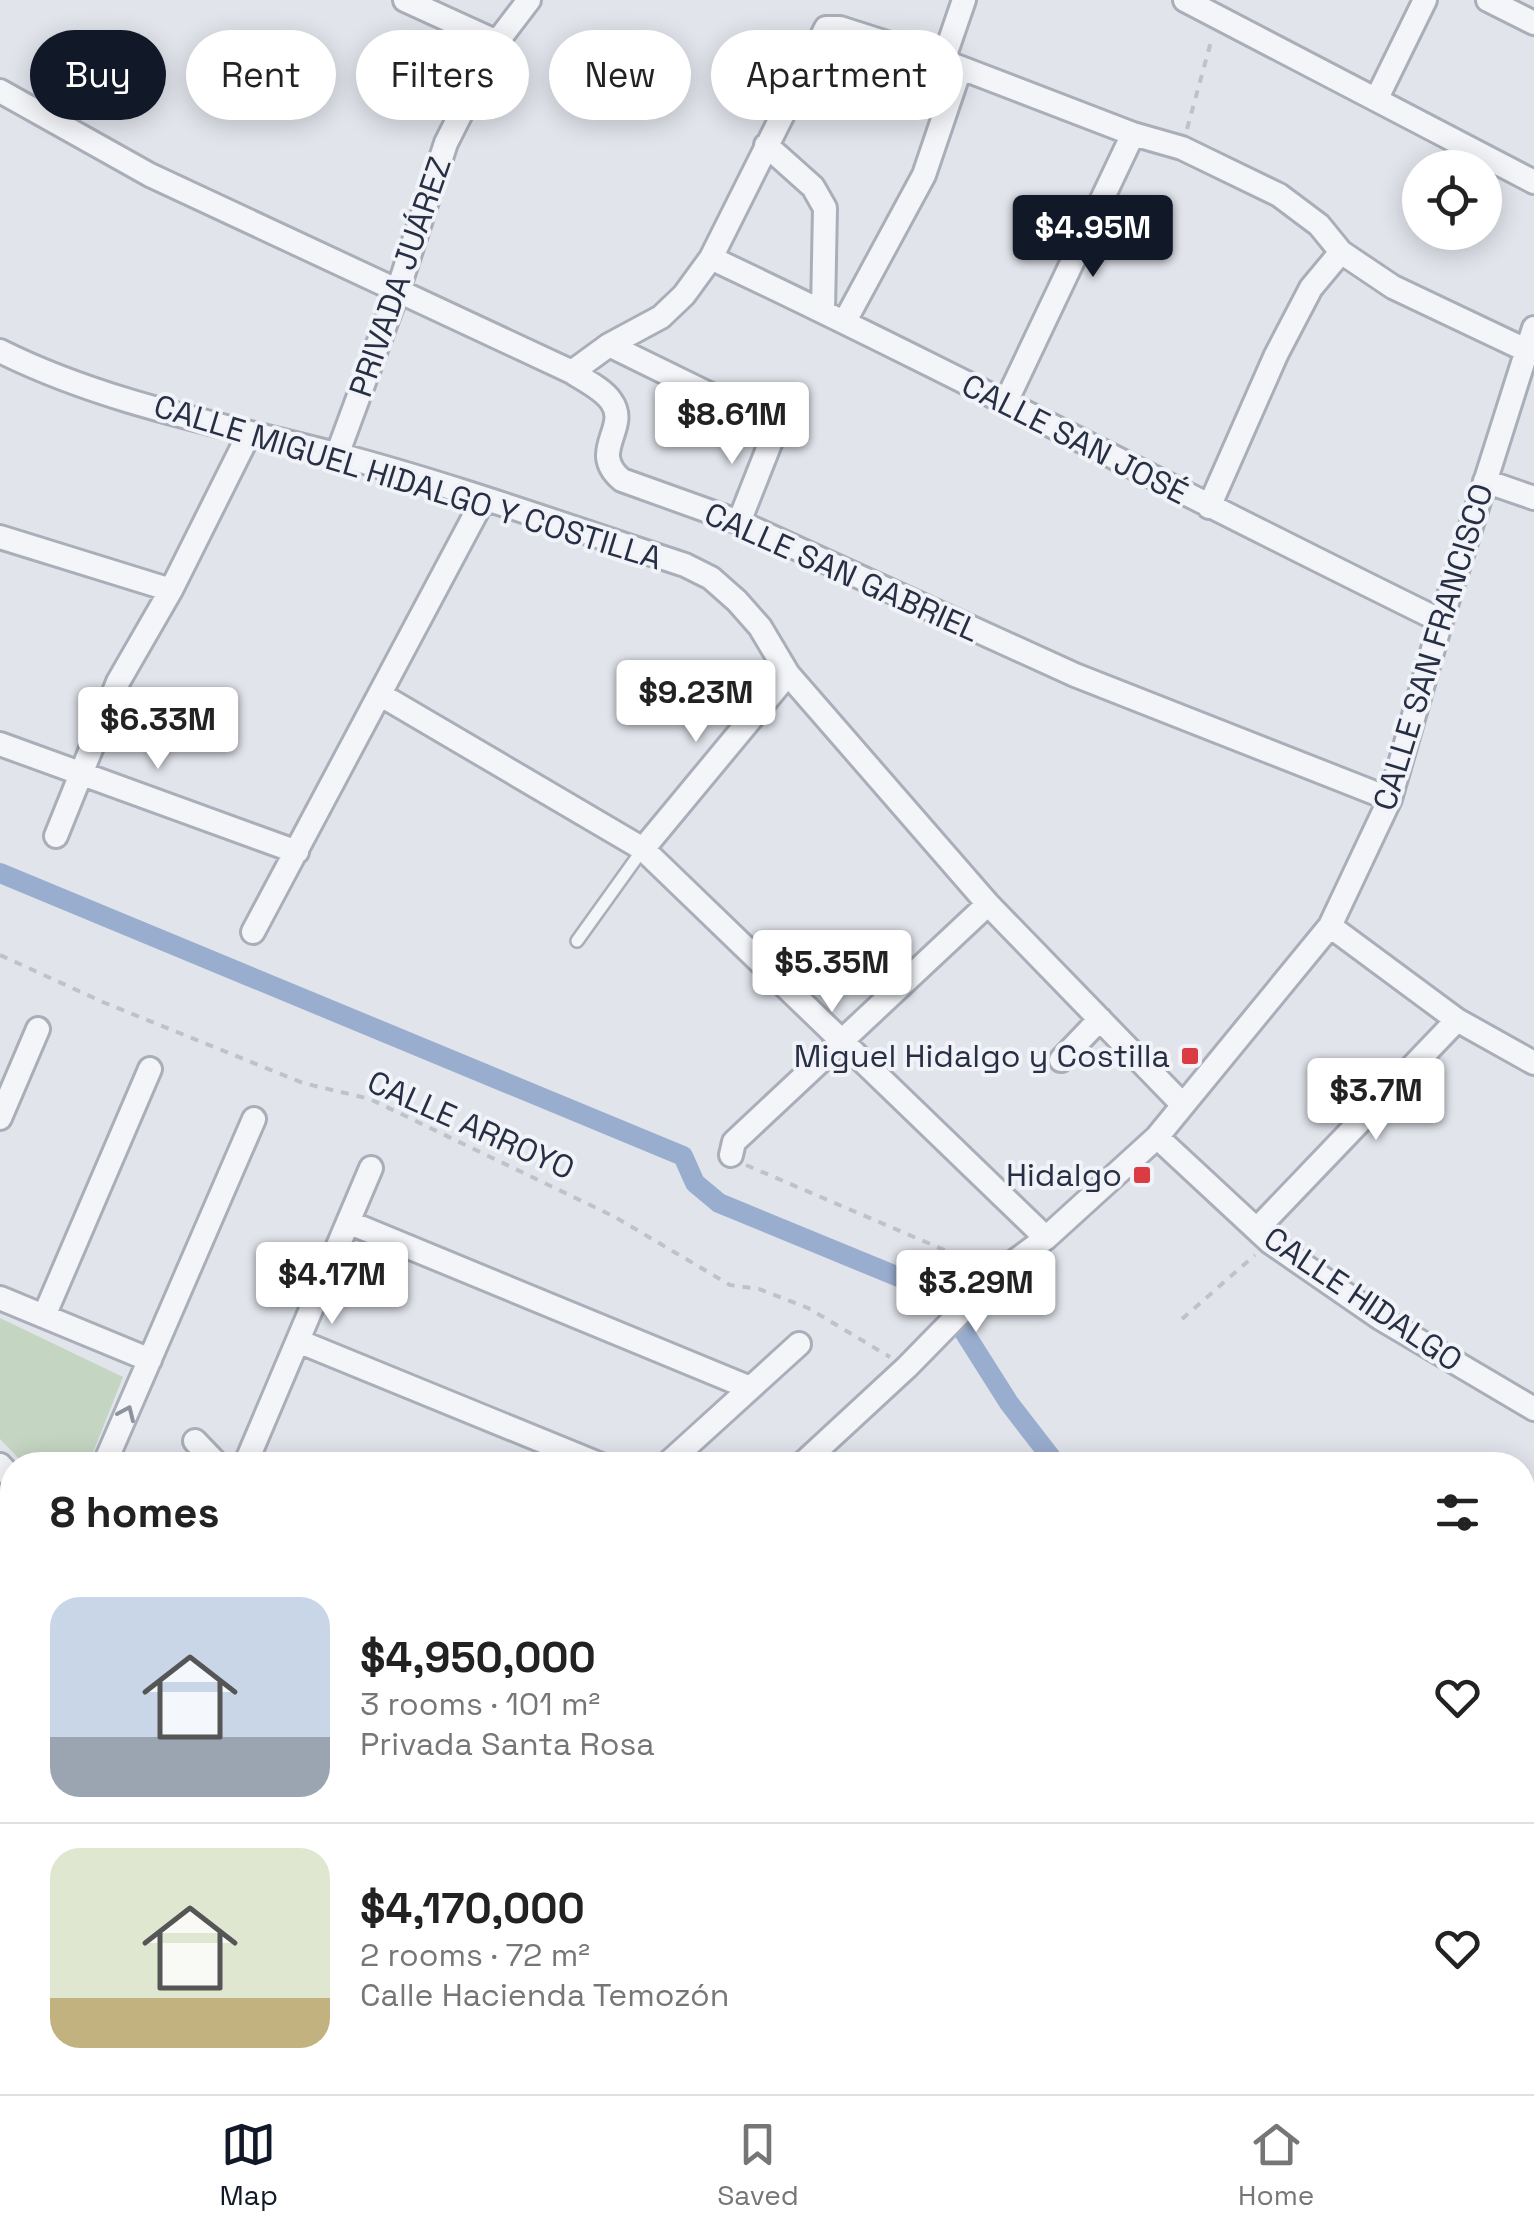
<!DOCTYPE html>
<meta charset="utf-8">
<style>
body{margin:0;font-family:"Space Grotesk",sans-serif;background:#f2f2f2;color:#222;height:100vh;display:flex;flex-direction:column;font-size:38px;white-space:nowrap}
*{box-sizing:border-box;margin:0}
p{font-size:32px;color:#767676}
.icon{flex:none;width:55px;height:55px;fill:none;stroke:currentColor;stroke-width:2;stroke-linecap:round;stroke-linejoin:round}
.map{position:relative;flex:1;overflow:hidden}
.sheet{position:absolute;left:0px;top:1452px;width:1535px;height:642px;display:flex;flex-direction:column;background:#fff;border-radius:40px 40px 0 0;box-shadow:0 5px 25px #0003}
.sheet>*{flex:none}
.banner{position:absolute;left:30px;top:30px;width:1000px;height:90px;display:flex;gap:20px}
.controls{position:absolute;left:1402px;top:150px;display:grid;gap:20px}
.controls a{display:grid;place-items:center;width:100px;height:100px;border-radius:50%;background:#fff;box-shadow:0 5px 25px #0003;font-size:50px}
.price{position:absolute;translate:-50% -85px;padding:0 22px;border-radius:10px;background:#fff;color:#222;font-size:32px;line-height:65px;filter:drop-shadow(0 2px 5px #0008)}
.price::after{content:'';position:absolute;left:50%;top:60px;width:30px;height:22px;margin-left:-15px;background:inherit;clip-path:polygon(0 0,100% 0,50% 100%)}
.price.active{background:#111827;color:#fff}
ul{padding:0;list-style:none}
li{display:flex;align-items:center;gap:30px;height:250px;padding:0 50px}
li+li{border-top:2px solid #e0e0e0}
li span{display:grid;place-items:center;flex:none;width:280px;height:200px;border-radius:30px;color:#555}
li>.icon{margin-inline-start:auto}
span .icon{width:120px;height:120px;fill:#fffc;stroke-width:1}
li b{font-size:42px}
h2{display:flex;justify-content:space-between;align-items:center;height:120px;padding:0 50px;font-size:42px}
.pill{padding:0 35px;border-radius:45px;background:#fff;box-shadow:0 5px 25px #0003;font-size:35px;line-height:90px}
.pill.active{background:#111827;color:#fff}
.menu{display:flex;justify-content:space-around;align-items:center;height:140px;border-top:2px solid #e0e0e0;background:#fff;font-size:28px;color:#767676}
.menu a{display:grid;justify-items:center;gap:5px}
.menu .active{color:#111827}
.map>svg:first-child{display:block}
.green{fill:#c4d6c1}
.lines{fill:none;stroke-linecap:round;stroke-linejoin:round}
.canal{stroke:#99adce;stroke-width:20}
.service-casing{stroke:#a9aeb9;stroke-width:16}
.minor-casing{stroke:#a9aeb9;stroke-width:28}
.path{stroke:#bfc2ca;stroke-width:4;stroke-dasharray:8 8;stroke-linecap:butt}
.service{stroke:#f4f5f9;stroke-width:11}
.minor{stroke:#f4f5f9;stroke-width:22}
.oneway{stroke:#8e929e}
.poi-dot{fill:#db3b42;stroke:#f1f3f8;stroke-width:4}
.labels{text-anchor:middle;dominant-baseline:central;stroke-width:8;stroke-linejoin:round;paint-order:stroke}
.street-label{font-size:32px;fill:#272f44;stroke:#f1f3f8}
.poi-label{font-size:32px;fill:#272f44;stroke:#f1f3f8;text-anchor:end}
</style>
<div class="map">
<svg width="1534" height="2094" viewBox="0 0 1534 2094">
<rect width="100%" height="100%" fill="#e1e4eb"/>
<path class="green" d="M0,1318l123,59 -35,88h-63l-25,-26z
M0,1668l12,13v125l-12,-20z"/>
<g class="lines">
<path class="canal" d="M0,873l683,283 12,27 24,20 221,91 69,109 48,62
M1522,2040l12,14"/>
<defs>
<path id="service" d="M577,941l66,-92"/>
<path id="minor" d="M405,0l92,42
M1185,0l349,182
M1488,0l46,23
M943,61l21,-61
M0,91l150,84 422,197c12,8 31,17 39,29 20,27 -24,50 11,79l117,42 336,153 315,124
M1377,98l48,-98
M766,145l47,42 12,21 -2,103
M711,258c245,116 485,243 730,363
M845,321l79,-146 36,-106
M609,345l165,81 -3,15 -32,81
M0,351c104,52 223,74 335,103 118,31 234,73 350,111l26,13 26,23 23,26 28,47 200,230 195,201
M572,372l37,-27 52,-28 23,-22 27,-37 115,-230h14l103,33 190,73 49,14 97,47 40,30 22,27 52,35 135,64
M1005,404l128,-270
M337,455l61,-165 48,-147 51,-101 32,-42
M1485,481l49,17
M1209,507l67,-152 35,-67 30,-36
M0,537l171,53
M381,695l262,154 403,389
M0,744l297,108
M56,836l62,-154 53,-92 78,-156
M643,849l145,-175
M1330,926l127,94 77,43
M253,932l230,-432
M1061,1060l39,-41
M0,1118l38,-89
M1157,1137l113,105 110,76 154,91
M731,1155l3,-13 254,-238
M348,1222l402,166
M1257,1229l200,-209
M0,1298l150,62
M44,1316l106,-247
M298,1341l303,124
M195,1441l23,24
M0,1465l12,13
M104,1465l150,-346
M245,1465l126,-297
M666,1465l133,-121
M801,1465l106,-98 92,-94 47,-35 111,-101 173,-211 60,-127 51,-178 93,-293
M0,1641l12,14
M0,1800l12,20
M0,1972l12,21
M389,2082l10,12
M570,2082l11,12
M687,2082l11,12
M852,2082l10,12
M1501,2082l11,12
M0,2084l12,-11
M124,2094l12,-12
M258,2094l12,-12
M616,2094l9,-12
M660,2094l9,-12
M1225,2094l8,-12
M1427,2094l8,-12"/>
</defs>
<use href="#service" class="service-casing"/>
<use href="#minor" class="minor-casing"/>
<path class="path" d="M1187,129l25,-91
M0,955l105,48 198,80 67,16 245,118 115,68 29,4 49,19 82,49
M746,1165l231,99
M1182,1319l73,-64"/>
<use href="#service" class="service"/>
<use href="#minor" class="minor"/>
</g>
<defs><path id="oneway-chevron" d="M-2-3.5L2.5 0L-2 3.5" fill="none" stroke-width="1.6" stroke-linecap="round" stroke-linejoin="round" transform="scale(2.5)"/></defs>
<use class="oneway" href="#oneway-chevron" transform="translate(127 1413) rotate(-66)"/>
<g class="poi-dot">
<rect x="1180" y="1046" width="20" height="20" rx="5"/>
<rect x="1132" y="1165" width="20" height="20" rx="5"/>
</g>
<g class="labels">
<g class="street-label">
<text transform="translate(400 277) rotate(-71)">PRIVADA JUÁREZ</text>
<text transform="translate(1075 439) rotate(27)">CALLE SAN JOSÉ</text>
<text transform="translate(408 482) rotate(17)">CALLE MIGUEL HIDALGO Y COSTILLA</text>
<text transform="translate(842 572) rotate(24)">CALLE SAN GABRIEL</text>
<text transform="translate(1433 647) rotate(-73)">CALLE SAN FRANCISCO</text>
<text transform="translate(471 1125) rotate(24)">CALLE ARROYO</text>
<text transform="translate(1363 1299) rotate(34)">CALLE HIDALGO</text>
</g>
<g class="poi-label">
<text x="1170" y="1056">Miguel Hidalgo y Costilla</text>
<text x="1122" y="1175">Hidalgo</text>
</g>
</g>
</svg>
<div class="controls">
<a><svg class="icon" aria-label="locate" viewBox="0 0 24 24"><circle cx="12" cy="12" r="6"/><path d="M12 2v4M12 18v4M2 12h4M18 12h4"/></svg></a>
</div>
<b class="price active" style="left:1093px;top:280px">$4.95M</b>
<b class="price" style="left:732px;top:467px">$8.61M</b>
<b class="price" style="left:696px;top:745px">$9.23M</b>
<b class="price" style="left:158px;top:772px">$6.33M</b>
<b class="price" style="left:832px;top:1015px">$5.35M</b>
<b class="price" style="left:1376px;top:1143px">$3.7M</b>
<b class="price" style="left:332px;top:1327px">$4.17M</b>
<b class="price" style="left:976px;top:1335px">$3.29M</b>
<div class="banner">
<a class="pill active">Buy</a>
<a class="pill">Rent</a>
<a class="pill">Filters</a>
<a class="pill">New</a>
<a class="pill">Apartment</a>
</div>
<section class="sheet">
<h2>8 homes<svg class="icon" aria-label="filters" viewBox="0 0 24 24"><path d="M4 7h16M4 17h16"/><circle cx="9" cy="7" r="2"/><circle cx="15" cy="17" r="2"/></svg></h2>
<ul>
<li><span style="background:linear-gradient(#c9d6e8 70%,#9aa5b1 0)"><svg class="icon" aria-label="home" viewBox="0 0 24 24"><path d="M3 11l9-7 9 7M6 9v11h12V9"/></svg></span><div><b>$4,950,000</b><p>3 rooms · 101 m²</p><p>Privada Santa Rosa</p></div><svg class="icon" aria-label="heart" viewBox="0 0 24 24"><path d="M12 20l-8-8c-3-5 5-10 8-4 3-6 11-1 8 4z"/></svg></li>
<li><span style="background:linear-gradient(#dfe7d0 75%,#c2b280 0)"><svg class="icon" aria-label="home" viewBox="0 0 24 24"><path d="M3 11l9-7 9 7M6 9v11h12V9"/></svg></span><div><b>$4,170,000</b><p>2 rooms · 72 m²</p><p>Calle Hacienda Temozón</p></div><svg class="icon" aria-label="heart" viewBox="0 0 24 24"><path d="M12 20l-8-8c-3-5 5-10 8-4 3-6 11-1 8 4z"/></svg></li>
</ul>
</section>
</div>
<nav class="menu">
<a class="active"><svg class="icon" aria-label="map" viewBox="0 0 24 24"><path d="M3 6l6-2 6 2 6-2v14l-6 2-6-2-6 2zM9 4v14M15 6v14"/></svg>Map</a>
<a><svg class="icon" aria-label="saved" viewBox="0 0 24 24"><path d="M7 4h10v16l-5-4-5 4z"/></svg>Saved</a>
<a><svg class="icon" aria-label="home" viewBox="0 0 24 24"><path d="M3 11l9-7 9 7M6 9v11h12V9"/></svg>Home</a>
</nav>
